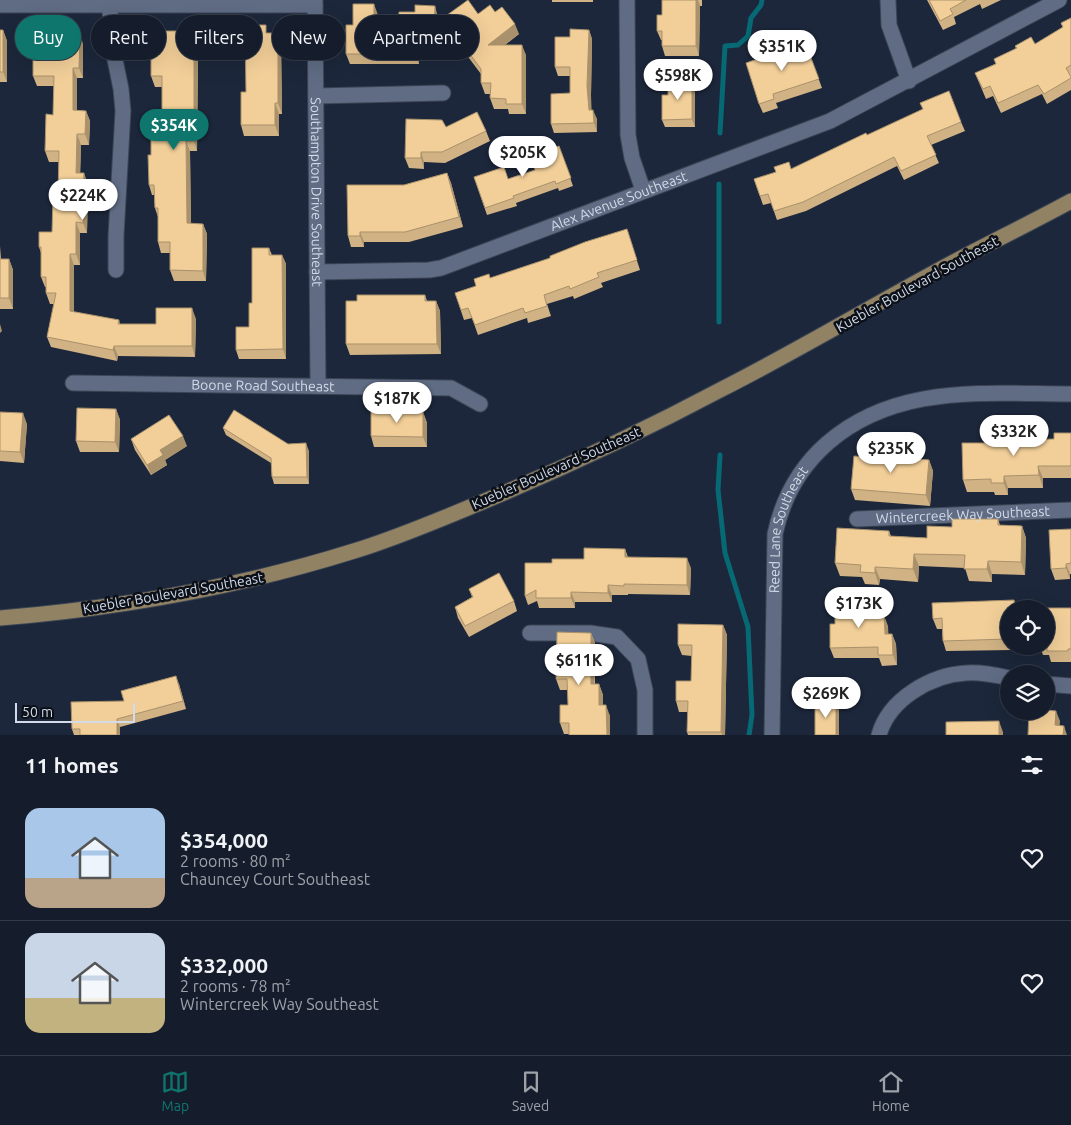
<!DOCTYPE html>
<meta charset="utf-8">
<style>
body{margin:0;font-family:Ubuntu,sans-serif;background:#222a38;color:#f1f3f6;height:100vh;display:flex;flex-direction:column;font-size:19px;white-space:nowrap}
*{box-sizing:border-box;margin:0}
p{font-size:16px;color:#9da2a9}
.icon{flex:none;width:28px;height:28px;fill:none;stroke:currentColor;stroke-width:2;stroke-linecap:round;stroke-linejoin:round}
.map{position:relative;height:735px;overflow:hidden}
.drawer{display:flex;flex-direction:column;background:#151d2c;flex:1}
.drawer>*{flex:none}
.guide{position:absolute;left:15px;top:15px;width:500px;height:45px;display:flex;gap:10px}
.fabs{position:absolute;left:1000px;top:600px;display:grid;gap:10px}
.fabs a{display:grid;place-items:center;width:55px;height:55px;border-radius:50%;background:#151d2c;box-shadow:0 5px 20px #0002,0 0 0 1px #343b48;font-size:25px}
.scale{position:absolute;left:15px;bottom:12px;width:120px;box-sizing:border-box;padding-left:5px;border:2px solid #d3dae8;border-top:0;font-size:14px;line-height:18px;white-space:nowrap;color:#d3dae8;-webkit-text-stroke:4px #0b1019;paint-order:stroke}
.price{position:absolute;translate:-50% -42px;padding:0 11px;border-radius:18px;background:#fff;color:#222;font-size:16px;line-height:32px;filter:drop-shadow(0 1px 2px #0008)}
.price::after{content:'';position:absolute;left:50%;top:30px;width:15px;height:11px;margin-left:-8px;background:inherit;clip-path:polygon(0 0,100% 0,50% 100%)}
.price.active{background:#0f766e;color:#fff}
ul{padding:0;list-style:none}
li{display:flex;align-items:center;gap:15px;height:125px;padding:0 25px}
li+li{border-top:1px solid #343b48}
li span{display:grid;place-items:center;flex:none;width:140px;height:100px;border-radius:15px;color:#555}
li>.icon{margin-inline-start:auto}
span .icon{width:60px;height:60px;fill:#fffc;stroke-width:1}
li b{font-size:21px}
h2{display:flex;justify-content:space-between;align-items:center;height:60px;padding:0 25px;font-size:21px}
.chip{padding:0 18px;border-radius:22px;background:#151d2c;box-shadow:0 5px 20px #0002,0 0 0 1px #343b48;font-size:18px;line-height:45px}
.chip.active{background:#0f766e;color:#fff}
.tab-bar{display:flex;justify-content:space-around;align-items:center;height:70px;border-top:1px solid #343b48;background:#151d2c;font-size:14px;color:#9da2a9}
.tab-bar a{display:grid;justify-items:center;gap:2px}
.tab-bar .active{color:#0f766e}
.map>svg:first-child{display:block}
.lines{fill:none;stroke-linecap:round;stroke-linejoin:round}
.stream{stroke:#066974;stroke-width:5}
.minor-casing{stroke:#3b4555;stroke-width:17}
.major-casing{stroke:#3b4555;stroke-width:17}
.minor{stroke:#5f6c84;stroke-width:15}
.major{stroke:#918264;stroke-width:15}
.wall{fill:#d0b284}
.shaded-wall{fill:#a9916b}
.building{fill:#f2cf99;stroke:#a9916b}
.labels{text-anchor:middle;dominant-baseline:central;stroke-width:5;stroke-linejoin:round;paint-order:stroke}
.street-label{font-size:14px;fill:#d3dae8;stroke:#0b1019}
</style>
<div class="map">
<svg width="1071" height="735" viewBox="0 0 1071 735">
<rect width="100%" height="100%" fill="#1c273b"/>
<g class="lines">
<path class="stream" d="M720,133l5,-87 13,-1 10,-9 3,-18 10,-13 1,-5
M719,322v-138
M720,455l-2,35 7,63 23,74 4,88 -3,20"/>
<defs>
<g id="minor">
<path d="M108,0l4,25 1,25 8,39 2,22 -7,125v34"/>
<path id="s1" d="M315,0l3,386"/>
<path d="M627,0l1,135 4,23 11,32"/>
<path d="M888,0l1,25 20,56"/>
<path d="M0,5h315"/>
<path d="M316,96l127,-3"/>
<path id="s2" d="M317,272l112,-2 12,-2 389,-147 229,-121"/>
<path id="s3" d="M73,383l378,5 29,16"/>
<path id="s4" d="M857,519l214,-9"/>
<path d="M530,633h60l27,4 21,22 7,31v45"/>
<path d="M1046,684l25,2"/>
<path id="s5" d="M772,735l3,-201c16,-75 73,-121 148,-135 48,-9 99,-5 148,-5"/>
<path d="M879,735c10,-36 52,-60 87,-62 15,-1 29,2 43,5"/>
</g>
<path id="major" d="M0,618c120,-10 239,-31 354,-67 43,-13 84,-31 126,-48 82,-34 163,-72 242,-114 73,-37 143,-79 215,-118 44,-24 90,-46 134,-70"/>
</defs>
<use href="#minor" class="minor-casing"/>
<use href="#major" class="major-casing"/>
<use href="#minor" class="minor"/>
<use href="#major" class="major"/>
</g>
<path class="wall" d="M552,0h41v2h-41z
M662,0h40v6h-2l-1,50h-34l-3,-10v-6h-1l-4,-9 5,-16z
M927,0h74l-19,9 -2,-5 -26,13 2,7 -13,6z
M495,12l24,22 -14,11 21,10v59h-17l-1,-5h-14l-4,-11v-4h-5l-4,-11v-9l-34,-45 -4,-11z
M378,15v10h20l40,-8v43l-19,-1v5h-69l-4,-10 7,-29z
M1071,18v72l-24,14 -5,-10 -41,19 -8,-17 -7,3 -11,-26 20,-9 21,-15 -1,-3 20,-2 28,-16 -2,-5z
M0,30h3l4,11v41h-7z
M589,30l3,9 -1,56v15l6,9v13l-43,1 -3,-9 19,-31v-17h-12l-3,-9 15,-30z
M269,33h9l3,10 1,71h-3v22h-35l-3,-11 5,-33z
M183,41v8l15,10 -1,92h-7l1,73h12l4,10 -1,47h-32l-4,-11v-17h-9l-3,-11v-25l-3,-9 -1,-13h-2l-3,-10 2,-30 11,-37v-31h-7l-4,-11z
M805,42l17,46 -46,15 2,5 -15,5 -4,-9z
M83,44v34h-6v32l9,1 4,10 -1,24h-8l-1,28 8,11 -1,49h-7v32h-6v47l45,8 1,4h36l40,-5 -1,38 -77,-1 -1,5 -66,-14 -4,-10 7,-33h-4l-4,-11v-6h-1l-4,-10v-24l-2,-6 13,-15 6,-37 1,-33h-10l-4,-11 8,-36 1,-29h-17l-4,-10 9,-27z
M695,87v40h-30l-3,-7z
M961,122l4,9 -34,14 8,18 -35,17 -7,-14 -91,45 -29,9 -6,-17 -8,2 -9,-26 38,-10 75,-34z
M446,127l40,4 4,10 -45,22 -21,-1v7l-15,-1 -4,-10z
M559,146l14,40 -14,5 -1,-3 -42,15 1,3 -30,9 -13,-38 34,2 27,-9z
M447,173l4,10 12,44 -54,15h-45v5h-13l-3,-11 56,-51z
M630,239l10,31 -39,13 2,4 -29,12 -1,-3 -26,8 4,12 -23,7 -1,-5 -49,17 -6,-17 -8,2 -9,-27 21,-7 14,-8z
M0,246l1,13h8l4,11v39h-13z
M269,248l3,7h10l4,9v95h-47l-3,-9 13,-23 3,-24z
M425,295l2,6h9l4,10 1,43 -91,1 -4,-11 11,-43z
M116,409l4,11 -1,32h-39l-4,-11z
M0,412l27,12 -3,39 -24,-2z
M423,412l4,11v24h-53l-3,-11z
M223,428l65,16 21,7v33h-35l-2,-7 -1,-14 -45,-28z
M1071,433v45h-28v10h-35v7h-13l-1,-3h-27l-4,-12 51,-40 40,-1z
M131,439l56,7 -22,14 2,5 -16,10 -16,-25z
M908,457v1l21,2 4,11 -3,35 -75,-6 -4,-11 39,-30z
M998,519l2,6 22,1 4,12 -1,37 -33,-1v8l-23,-1 -4,-13 -46,-2 -1,16 -38,-3 -1,6 -14,-1 -3,-7 -22,-1 -5,-13 54,-32 2,5 36,2 25,-11z
M1071,529v45h-1v5l-15,1 -4,-11z
M625,549l3,8 63,11 -1,27 -62,-1v1h-16v7h-37v6h-36l-2,-7 -9,4 -3,-9 27,-33 32,-4z
M469,589l45,12 3,10 -48,26 -11,-19 -3,-11 17,-10z
M1014,600l3,9h-8v37h3v4l-66,1 -3,-10 -1,-12h-5l-4,-10z
M866,603l4,12 18,11v8h4l4,10 1,21 -15,1 -3,-8h-45l-4,-10 5,-24z
M1071,608v54h-20l-2,-7h-6l-3,-9h6v-37z
M723,625l4,10 -2,100h-37l-1,-3 1,-20h-9l-3,-11 15,-20 1,-25 -10,-1 -4,-10z
M591,633l4,10v41h4l4,11v10l7,11v19h-41v-1h-5l-4,-11 8,-18v-15h-8l-4,-11z
M179,684l7,25 -66,18v8h-46l-2,-6 52,-28z"/>
<path class="shaded-wall" d="M696,0h2l2,6 -1,50 -3,-10z
M374,4l4,11v21l-4,-11z
M435,6l3,11v43l-4,-11z
M515,24l4,10 -28,21 -3,-10z
M3,30l4,11v41l-4,-10z
M589,30l3,9 -1,56 1,24 -3,-9 -2,-24z
M179,31l4,10v18l-4,-10z
M80,33l3,11v34l-4,-10z
M278,33l3,10 1,71 -4,-11z
M522,45l4,10v59l-4,-10z
M194,48l4,11 -1,92 -3,-10z
M415,49l4,10v5l-4,-10z
M73,68l4,10v43l-4,-11z
M692,80l3,7v40l-3,-8z
M275,103l4,11v22l-4,-11z
M593,110l4,9v13l-3,-9z
M86,111l4,10 -1,24 -4,-11z
M77,134l4,11 -1,38 -4,-10z
M186,141l4,10 1,83 -4,-11z
M421,152l3,10v7l-3,-11z
M84,173l4,11 -1,49 -4,-10z
M447,173l4,10 12,44 -4,-10z
M76,222l4,11v32l-4,-11z
M203,224l4,10 -1,47 -3,-10z
M360,232l4,10v5l-4,-11z
M70,254l4,11v57l-4,-11z
M282,255l4,9v95l-3,-10z
M9,259l4,11v39l-4,-11z
M436,301l4,10 1,43 -4,-10z
M192,308l4,11 -1,38 -3,-11z
M0,324l2,7 -2,2z
M114,346l4,10 -1,5 -4,-11z
M116,409l4,11 -1,32 -4,-10z
M423,412l4,11v24l-4,-10z
M23,413l4,11 -3,39 -4,-11z
M183,436l4,10 -22,14 2,5 -16,10 -4,-10 13,-15z
M306,443l3,8v33l-2,-7z
M904,446l4,11 -1,12 -4,-11z
M929,460l4,11 -3,35 -4,-11z
M1038,466l5,12v10l-4,-13z
M1004,476l4,12v7l-4,-12z
M1022,526l4,12 -1,37 -4,-13z
M625,549l3,10 -3,-2z
M914,554l5,12 -1,16 -5,-13z
M687,558l4,10 -1,27 -3,-10z
M988,561l4,13v8l-5,-13z
M1066,564l4,10v5l-4,-11z
M875,567l5,12 -1,6 -4,-12z
M608,585l4,10v7l-4,-9z
M571,592l4,10v6l-4,-10z
M1014,600l3,9h-2z
M866,603l4,10v13l-4,-11z
M884,615l4,11 1,18 -4,-10z
M723,625l4,10 -2,100h-3l-1,-3z
M591,633l4,10 -1,52 -3,-11z
M892,634l4,10 1,21 -4,-10z
M176,676l3,8 7,25 -3,-8z
M599,684l4,11v21l-4,-11z
M836,703l3,7v25h-3z
M606,705l4,11v19h-3z
M1056,711l4,10 -1,14 -4,-10z
M117,719l3,8v8h-3z
M999,721l4,11v3h-4z
M1064,726l3,9h-4z"/>
<path class="building" d="M468,0l10,14 12,-9 5,7 7,-5 13,17 -27,21h34v59h-16v-5l-16,-1 1,-15h-10v-14l-38,-51z
M662,0h34v46h-34v-15h-5v-16h5z
M929,0h37l-16,9 3,5 -13,7z
M353,4h21v21h24l1,-13h16v-7l20,1 -1,43h-19v5h-69v-29h7z
M1071,18v47l-5,3 5,9v1l-27,16 -6,-9 -40,18 -8,-17 -7,3 -8,-16 21,-9 -2,-5 23,-11 -2,-2 16,-9 4,7 28,-17 -2,-4z
M245,25h21v8h12v70h-3v22h-34v-33h5z
M570,29l19,1 -2,56 2,24h4l1,13 -43,1v-30l19,-1v-26h-15v-30h15z
M0,30h3v42h-3z
M151,31h28v18l15,-1v93h-8l1,82 16,1v47l-33,-1v-28h-12v-34h-3l-1,-23h-5l-1,-30h3v-37h11v-42h-11z
M54,33h26l-1,35h-6v42l13,1 -1,23h-8l-1,39h8l-1,50 -7,-1v32h-6v57l49,9 -1,4h38v-16h36v38h-78l-1,4 -66,-13 9,-44h-10v-16h-5v-30h-2v-15h13l1,-37h5l1,-44h-14l1,-37 7,1 1,-39h-21v-27h9v-12h12z
M805,42l14,37 -46,15 1,5 -15,5 -13,-41z
M668,80h24v39l-30,1v-25h6z
M949,91l12,31 -34,14 9,19 -35,16 -7,-14 -91,45 -29,9 -6,-17 -8,2 -6,-17 22,-7 -2,-5 15,-5 2,7 75,-36 1,2 56,-26 -3,-6z
M477,112l9,19 -44,21h-21v6h-16l1,-39 36,1 4,7z
M559,146l12,32 -15,6 -1,-3 -42,15 1,2 -29,10 -11,-31 30,-10 4,12 27,-9 -5,-14z
M447,173l12,44 -54,15h-45v4h-12l-1,-51h57z
M627,229l10,31 -40,13 2,4 -29,12 -1,-3 -25,9 3,11 -22,7 -2,-5 -48,17 -7,-17 -7,2 -6,-17 21,-7 -2,-7 15,-5 1,4 60,-20v-2l35,-14z
M252,248h17v7h13l1,94 -47,1v-23h13v-24h3z
M0,259h9v39h-9z
M357,295h68v6h11l1,43h-91v-43h11z
M77,408l39,1 -1,33 -39,-1z
M234,410l54,34 18,-1 1,34h-35l-1,-19 -48,-30z
M0,412l23,1 -3,39 -20,-1z
M371,412h52v25l-52,-1z
M169,415l14,21 -23,14 3,5 -16,10 -16,-26z
M997,433h14v7l43,-1v-6h17v33h-33l1,9 -35,1v7h-13v-4l-28,1 -1,-37h35z
M891,446h13l-1,12 26,2 -3,35 -75,-6 3,-33 36,3z
M952,519h46v6l24,1 -1,36 -33,-1 -1,8h-23l1,-14 -51,-1 -1,15 -38,-2v6l-15,-1 1,-7 -26,-2 2,-35 52,3v5l38,2v-12l25,1z
M1071,529v34l-5,1v4l-15,1 -2,-39z
M584,548l41,1v8l62,1v27l-63,-1v2l-16,-1v8l-37,-1v6h-35v-8l-11,6v-33h27v-4h32z
M499,573l15,28 -49,25 -10,-19 18,-10 -4,-8z
M1014,600l1,9h-6v12h-1v18l-65,2 -1,-23 -9,1 -1,-16z
M835,603h31v12h18l1,19h7l1,21h-15v-8l-48,1v-24h5z
M1039,608h32v41h-3v2h-21v-6h-1v-36h-7z
M678,624l45,1 -2,107h-34l1,-31h-12v-20h15l1,-36h-14z
M557,632l34,1v51h8v21h7l1,30h-38v-12h-9v-18h8l-1,-26h-11z
M176,676l7,25 -66,18v16h-37v-6h-8l-1,-27 53,-1 -3,-10z
M815,703h21v32h-21z
M1046,710l10,1 -1,14 9,1 -1,9h-35l1,-24h17z
M999,721v14h-53v-13z"/>
<g class="labels">
<g class="street-label">
<text stroke="none"><textPath href="#s1" startOffset="192">Southampton Drive Southeast</textPath></text>
<text stroke="none"><textPath href="#s2" startOffset="314">Alex Avenue Southeast</textPath></text>
<text transform="translate(917 284) rotate(-29)">Kuebler Boulevard Southeast</text>
<text stroke="none"><textPath href="#s3" startOffset="190">Boone Road Southeast</textPath></text>
<text transform="translate(556 468) rotate(-24)">Kuebler Boulevard Southeast</text>
<text stroke="none"><textPath href="#s4" startOffset="106">Wintercreek Way Southeast</textPath></text>
<text stroke="none"><textPath href="#s5" startOffset="208">Reed Lane Southeast</textPath></text>
<text transform="translate(173 593) rotate(-10)">Kuebler Boulevard Southeast</text>
</g>
</g>
</svg>
<div class="fabs">
<a><svg class="icon" aria-label="locate" viewBox="0 0 24 24"><circle cx="12" cy="12" r="6"/><path d="M12 2v4M12 18v4M2 12h4M18 12h4"/></svg></a>
<a><svg class="icon" aria-label="layers" viewBox="0 0 24 24"><path d="M12 4l9 5-9 5-9-5zM3 14l9 5 9-5"/></svg></a>
</div>
<div class="scale">50 m</div>
<b class="price" style="left:782px;top:72px">$351K</b>
<b class="price" style="left:678px;top:101px">$598K</b>
<b class="price active" style="left:174px;top:151px">$354K</b>
<b class="price" style="left:523px;top:178px">$205K</b>
<b class="price" style="left:83px;top:221px">$224K</b>
<b class="price" style="left:397px;top:424px">$187K</b>
<b class="price" style="left:1014px;top:457px">$332K</b>
<b class="price" style="left:891px;top:474px">$235K</b>
<b class="price" style="left:859px;top:629px">$173K</b>
<b class="price" style="left:579px;top:686px">$611K</b>
<b class="price" style="left:826px;top:719px">$269K</b>
<div class="guide">
<a class="chip active">Buy</a>
<a class="chip">Rent</a>
<a class="chip">Filters</a>
<a class="chip">New</a>
<a class="chip">Apartment</a>
</div>
</div>
<section class="drawer">
<h2>11 homes<svg class="icon" aria-label="filters" viewBox="0 0 24 24"><path d="M4 7h16M4 17h16"/><circle cx="9" cy="7" r="2"/><circle cx="15" cy="17" r="2"/></svg></h2>
<ul>
<li><span style="background:linear-gradient(#a9c7e8 70%,#b9a48a 0)"><svg class="icon" aria-label="home" viewBox="0 0 24 24"><path d="M3 11l9-7 9 7M6 9v11h12V9"/></svg></span><div><b>$354,000</b><p>2 rooms · 80 m²</p><p>Chauncey Court Southeast</p></div><svg class="icon" aria-label="heart" viewBox="0 0 24 24"><path d="M12 20l-8-8c-3-5 5-10 8-4 3-6 11-1 8 4z"/></svg></li>
<li><span style="background:linear-gradient(#c9d6e8 65%,#c2b280 0)"><svg class="icon" aria-label="home" viewBox="0 0 24 24"><path d="M3 11l9-7 9 7M6 9v11h12V9"/></svg></span><div><b>$332,000</b><p>2 rooms · 78 m²</p><p>Wintercreek Way Southeast</p></div><svg class="icon" aria-label="heart" viewBox="0 0 24 24"><path d="M12 20l-8-8c-3-5 5-10 8-4 3-6 11-1 8 4z"/></svg></li>
</ul>
</section>
<nav class="tab-bar">
<a class="active"><svg class="icon" aria-label="map" viewBox="0 0 24 24"><path d="M3 6l6-2 6 2 6-2v14l-6 2-6-2-6 2zM9 4v14M15 6v14"/></svg>Map</a>
<a><svg class="icon" aria-label="saved" viewBox="0 0 24 24"><path d="M7 4h10v16l-5-4-5 4z"/></svg>Saved</a>
<a><svg class="icon" aria-label="home" viewBox="0 0 24 24"><path d="M3 11l9-7 9 7M6 9v11h12V9"/></svg>Home</a>
</nav>
